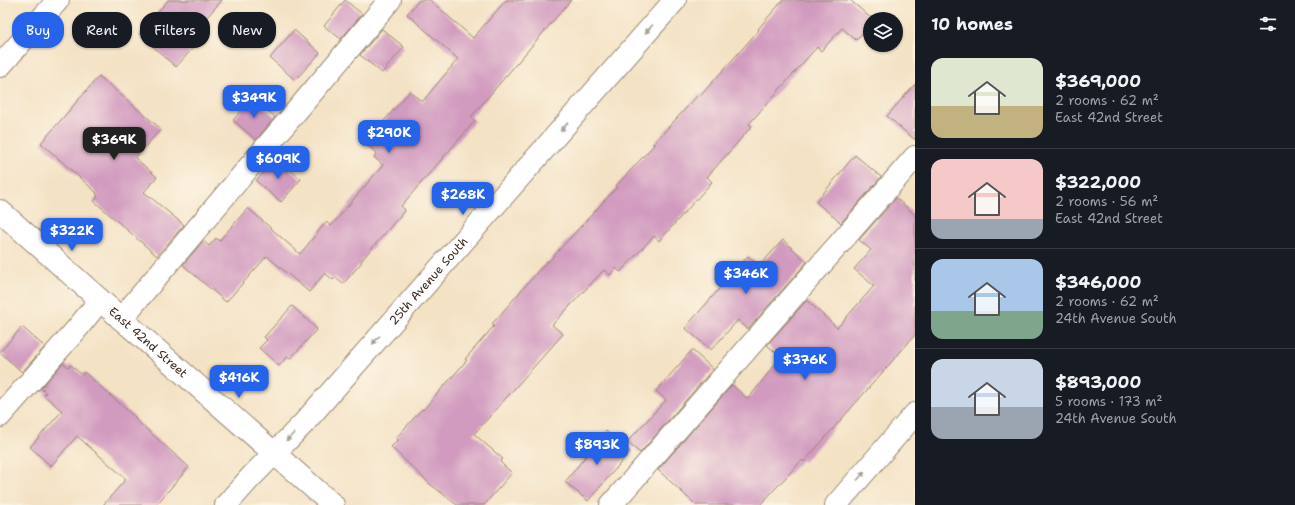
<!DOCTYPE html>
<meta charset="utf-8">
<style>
body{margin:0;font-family:"Shantell Sans",sans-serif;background:#20242c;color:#f1f3f6;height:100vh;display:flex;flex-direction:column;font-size:15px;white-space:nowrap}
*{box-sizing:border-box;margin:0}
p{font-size:13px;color:#9ea1a6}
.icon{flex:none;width:22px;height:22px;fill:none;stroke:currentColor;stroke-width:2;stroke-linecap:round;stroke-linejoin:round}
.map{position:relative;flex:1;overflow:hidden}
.drawer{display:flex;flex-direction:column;background:#171b24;width:380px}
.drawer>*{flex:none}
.hud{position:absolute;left:12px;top:12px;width:380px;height:36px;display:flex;gap:8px}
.controls{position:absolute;left:863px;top:12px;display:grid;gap:8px}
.controls a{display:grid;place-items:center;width:40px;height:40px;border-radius:50%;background:#171b24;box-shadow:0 1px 3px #0004;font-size:20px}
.price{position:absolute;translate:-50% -34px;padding:0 9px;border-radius:8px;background:#2563eb;color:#fff;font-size:13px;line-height:26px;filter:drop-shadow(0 1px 2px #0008)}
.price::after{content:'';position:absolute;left:50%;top:24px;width:12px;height:9px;margin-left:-6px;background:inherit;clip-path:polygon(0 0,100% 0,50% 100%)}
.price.selected{background:#222;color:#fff}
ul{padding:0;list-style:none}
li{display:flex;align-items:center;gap:12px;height:100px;padding:0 16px}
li+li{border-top:1px solid #363941}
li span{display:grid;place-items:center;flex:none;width:112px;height:80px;border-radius:12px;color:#555}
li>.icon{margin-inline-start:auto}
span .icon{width:48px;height:48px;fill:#fffc;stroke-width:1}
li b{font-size:17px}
h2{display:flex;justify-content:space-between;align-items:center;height:48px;padding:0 16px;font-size:17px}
.pill{padding:0 14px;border-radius:16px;background:#171b24;box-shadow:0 1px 3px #0004;font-size:14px;line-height:36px}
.pill.selected{background:#2563eb;color:#fff}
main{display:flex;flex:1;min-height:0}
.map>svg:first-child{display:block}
.building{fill:#d19abf}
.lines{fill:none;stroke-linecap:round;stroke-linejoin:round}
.minor-casing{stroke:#988672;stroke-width:24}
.minor{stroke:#fff;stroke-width:22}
.oneway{fill:#a79f9a}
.labels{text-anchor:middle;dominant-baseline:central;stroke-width:3;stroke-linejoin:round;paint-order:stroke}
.street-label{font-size:12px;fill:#3b2a1e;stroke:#fcf5e5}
</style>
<main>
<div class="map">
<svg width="915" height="505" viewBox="0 0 915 505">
<rect width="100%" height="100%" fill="#fcf5e5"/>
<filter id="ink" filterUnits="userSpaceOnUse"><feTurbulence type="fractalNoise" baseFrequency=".025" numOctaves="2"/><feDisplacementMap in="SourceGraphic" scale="8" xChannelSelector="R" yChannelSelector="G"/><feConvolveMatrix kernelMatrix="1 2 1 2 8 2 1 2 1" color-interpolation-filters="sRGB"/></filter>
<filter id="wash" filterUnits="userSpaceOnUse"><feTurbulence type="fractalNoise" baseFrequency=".012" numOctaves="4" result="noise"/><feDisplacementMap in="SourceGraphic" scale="16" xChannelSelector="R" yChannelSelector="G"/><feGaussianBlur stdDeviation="0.9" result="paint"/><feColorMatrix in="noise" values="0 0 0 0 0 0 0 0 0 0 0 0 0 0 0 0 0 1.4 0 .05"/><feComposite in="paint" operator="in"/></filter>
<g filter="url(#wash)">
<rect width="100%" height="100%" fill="#f4e2c5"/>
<g id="blocks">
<path class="building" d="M168,0h54l-30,34 8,6 -24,27 -37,-33z
M345,0l17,14 -21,25 -17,-13z
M419,0h11l43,38 33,-38h65l-100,117 4,4 -74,85 4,4 -44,51 1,1 -19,22 -8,-7 -2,3 -8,-7 -16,19 -42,-36 -41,46 -43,-37 20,-24 6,5 7,-8 3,3 29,-33 52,46 26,-32 5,4 52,-61 -9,-8 3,-4 -12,-10 45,-52 12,11 36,-43 -51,-45z
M783,0h67l22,19h-2v5l-14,16 -14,-12 -21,23 -4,-4 -68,77 3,2 -45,51 5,5 -53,59 -5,-5 -34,36 -4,-4 -6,7 -6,-5 -52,55 11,9 -89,100 29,25 -3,3 12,11 -28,32h-27l-27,-21 -39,-37 7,-7 -2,-2 26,-29 1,1 44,-50 -2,-1 29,-33 -2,-2 55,-63 1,1 69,-75 -1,-1 38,-41 -1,-1 46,-50 2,1 58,-65 -1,-1z
M382,29l22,18 -22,26 -22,-18z
M294,30l26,23 -25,27 -25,-22z
M99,76l62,53 -26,29 22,19 -13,15 40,33 -27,31 -63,-55 4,-5 -2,-2 1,-1 -56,-50z
M915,84v56l-28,-24z
M253,98l22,19 -19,23 -23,-20z
M855,155l26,22 -40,46 -25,-21z
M276,158l25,21 -20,23 -25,-21z
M896,198l19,17v120l-111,127 -2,-2 -42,45h-64l-38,-35 74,-85 16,14 33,-42 -14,-12 40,-45 30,28 37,-42 -20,-17 17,-19 -12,-10z
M783,240l24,22 -59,67 -10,-9 -27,30 -26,-22 63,-72 11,10z
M292,306l25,23 -27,30 -3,-2 -8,9 -20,-18 8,-8 -3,-3z
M22,327l23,20 -23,25 -22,-20z
M692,350l21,19 -73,84 -13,-11 39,-42 -10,-9z
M63,363l5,4 3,-2 11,10 2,-3 52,46 -1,1 54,48 -33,38h-53l23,-26 -49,-43 -26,30 -21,-19 32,-36 -18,-16 2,-2 -5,-5z
M606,431l24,21 -42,49 -23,-19z"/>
</g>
</g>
<g filter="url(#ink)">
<use href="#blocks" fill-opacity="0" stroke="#988672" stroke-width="1"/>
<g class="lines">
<defs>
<g id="minor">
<path d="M0,66l58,-66"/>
<path id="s1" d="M0,211l100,89 233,205"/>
<path d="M121,319l269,-319"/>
<path d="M0,416l76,-86 24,-30"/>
<path id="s2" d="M226,505l25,-28 52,-53 372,-424"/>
<path d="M611,505l304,-348"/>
<path d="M836,505l79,-91"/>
</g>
</defs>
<use href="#minor" class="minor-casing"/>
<use href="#minor" class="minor"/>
</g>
<defs><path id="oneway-solid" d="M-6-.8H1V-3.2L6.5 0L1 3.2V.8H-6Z"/></defs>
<g class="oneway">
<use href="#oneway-solid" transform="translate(649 29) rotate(131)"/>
<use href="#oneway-solid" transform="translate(564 127) rotate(131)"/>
<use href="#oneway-solid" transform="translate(376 340) rotate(131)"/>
<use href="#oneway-solid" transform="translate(290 437) rotate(135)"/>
<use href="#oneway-solid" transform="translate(861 476) rotate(-49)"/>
</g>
</g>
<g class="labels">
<g class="street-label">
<text stroke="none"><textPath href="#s2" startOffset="302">25th Avenue South</textPath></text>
<text stroke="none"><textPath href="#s1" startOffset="198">East 42nd Street</textPath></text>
</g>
</g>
</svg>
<div class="controls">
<a><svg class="icon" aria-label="layers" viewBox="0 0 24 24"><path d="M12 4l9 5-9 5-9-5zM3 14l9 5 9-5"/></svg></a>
</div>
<b class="price" style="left:254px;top:119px">$349K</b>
<b class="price" style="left:389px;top:154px">$290K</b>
<b class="price selected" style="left:114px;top:161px">$369K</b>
<b class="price" style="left:278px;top:180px">$609K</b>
<b class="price" style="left:463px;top:216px">$268K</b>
<b class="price" style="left:72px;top:252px">$322K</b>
<b class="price" style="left:746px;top:295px">$346K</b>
<b class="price" style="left:805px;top:381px">$376K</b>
<b class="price" style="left:239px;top:399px">$416K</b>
<b class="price" style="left:597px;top:466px">$893K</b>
<div class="hud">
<a class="pill selected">Buy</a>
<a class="pill">Rent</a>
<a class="pill">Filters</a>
<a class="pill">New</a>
</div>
</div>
<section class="drawer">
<h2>10 homes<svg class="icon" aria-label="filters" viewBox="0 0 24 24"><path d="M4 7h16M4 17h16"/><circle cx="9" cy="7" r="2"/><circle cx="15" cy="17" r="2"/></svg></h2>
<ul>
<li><span style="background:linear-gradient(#dfe7d0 60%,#c2b280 0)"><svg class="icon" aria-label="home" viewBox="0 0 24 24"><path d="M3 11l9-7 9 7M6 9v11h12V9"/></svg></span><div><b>$369,000</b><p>2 rooms · 62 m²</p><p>East 42nd Street</p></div></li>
<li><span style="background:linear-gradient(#f6c9c9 75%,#9aa5b1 0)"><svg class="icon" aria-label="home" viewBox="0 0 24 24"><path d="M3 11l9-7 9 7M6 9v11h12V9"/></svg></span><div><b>$322,000</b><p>2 rooms · 56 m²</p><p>East 42nd Street</p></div></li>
<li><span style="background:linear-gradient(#a9c7e8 65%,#7fa58c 0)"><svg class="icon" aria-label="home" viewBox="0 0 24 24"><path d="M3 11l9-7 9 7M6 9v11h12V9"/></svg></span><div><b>$346,000</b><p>2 rooms · 62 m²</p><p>24th Avenue South</p></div></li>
<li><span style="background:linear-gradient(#c9d6e8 60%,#9aa5b1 0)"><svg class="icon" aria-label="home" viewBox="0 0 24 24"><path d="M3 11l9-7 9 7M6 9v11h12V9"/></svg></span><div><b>$893,000</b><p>5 rooms · 173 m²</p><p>24th Avenue South</p></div></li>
</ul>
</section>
</main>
